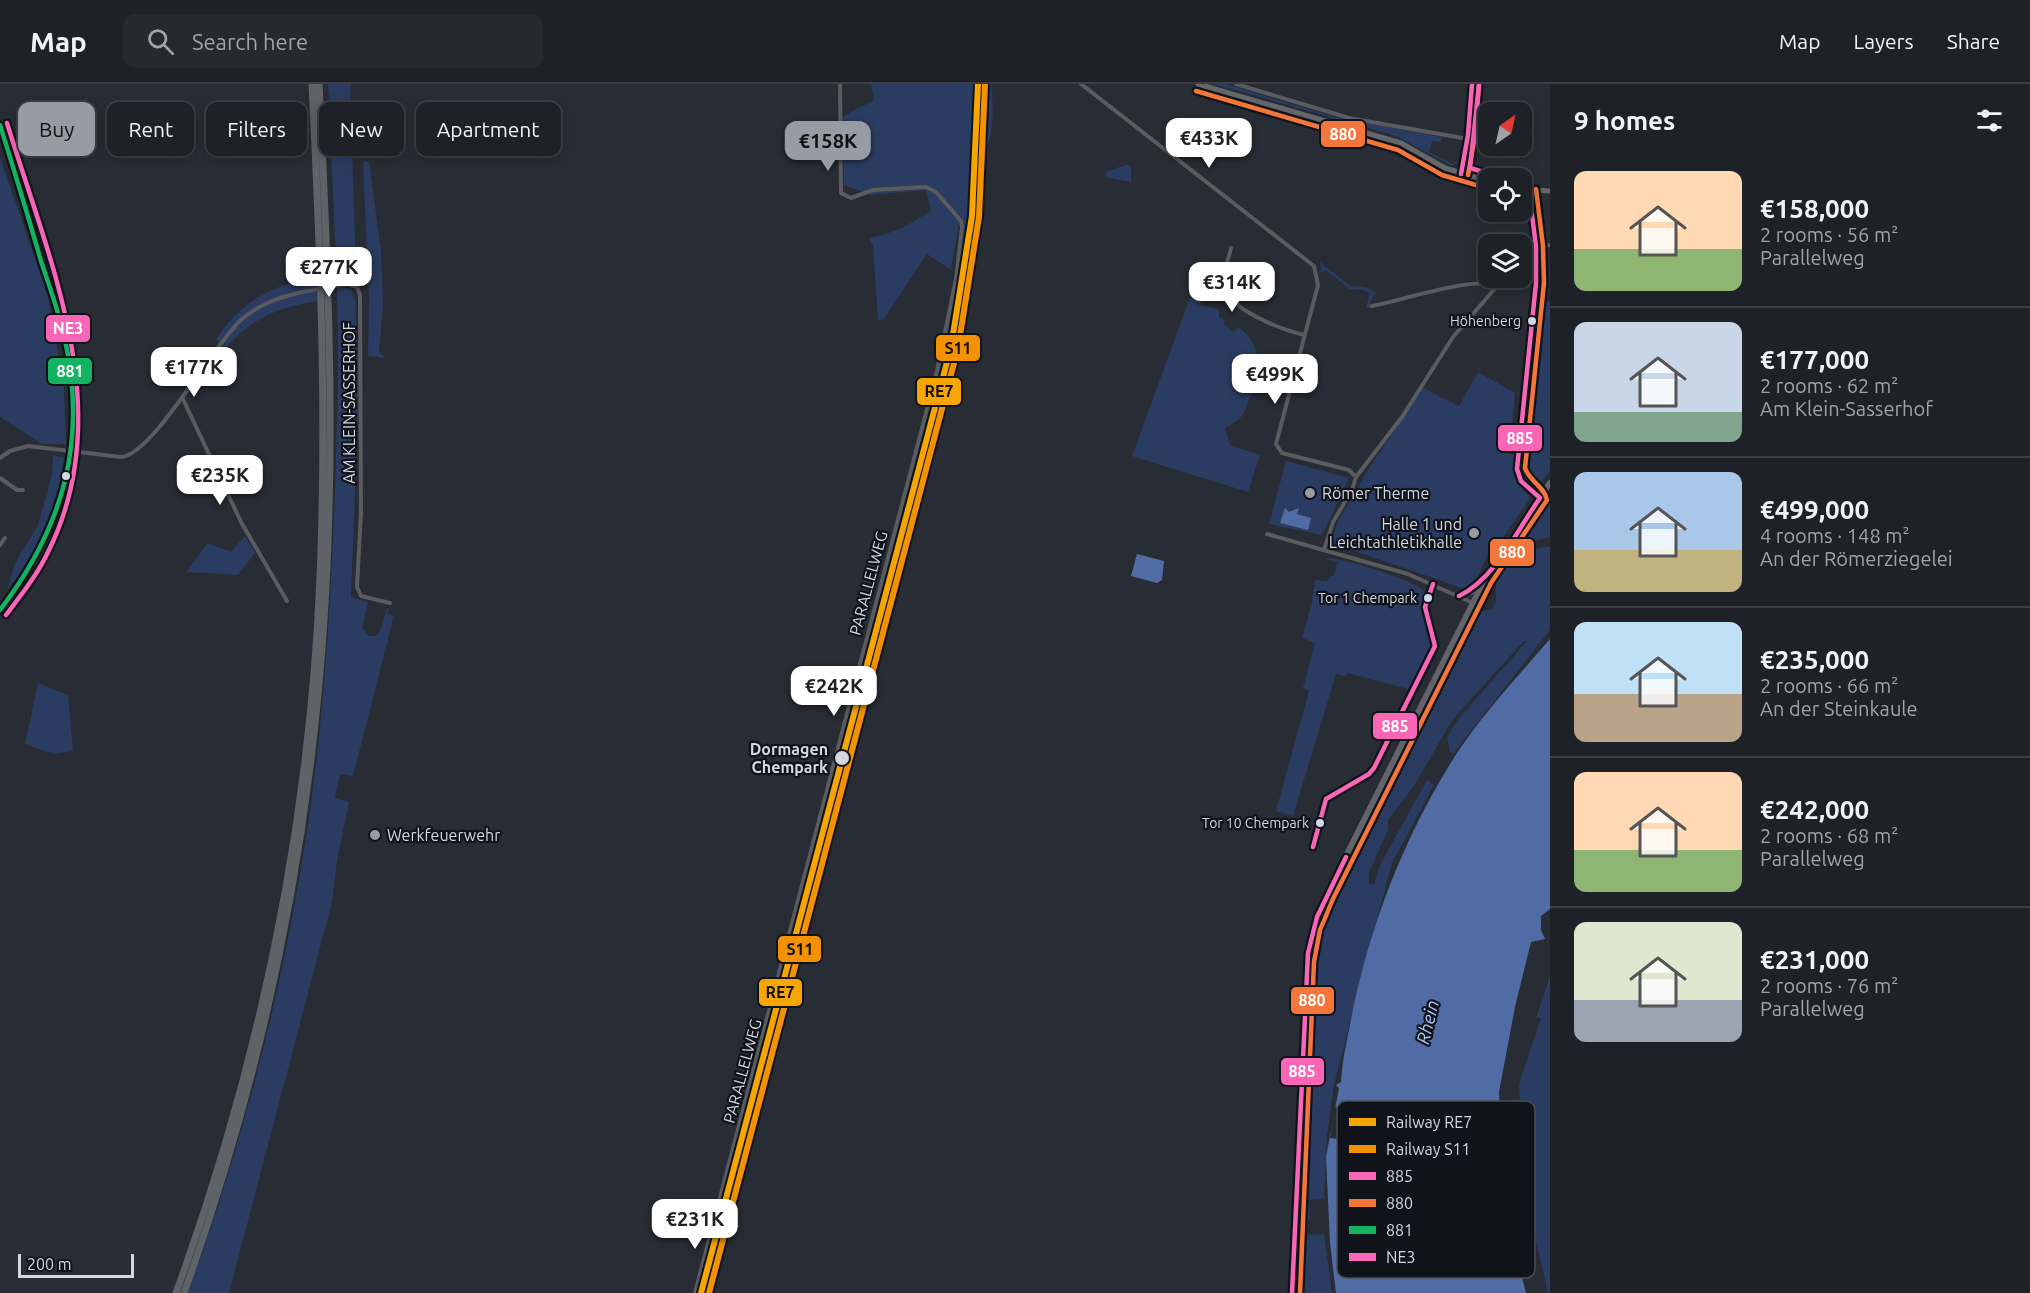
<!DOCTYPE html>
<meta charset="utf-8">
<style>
body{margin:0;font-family:Ubuntu,sans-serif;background:#26292f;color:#f1f3f6;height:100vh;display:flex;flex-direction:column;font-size:22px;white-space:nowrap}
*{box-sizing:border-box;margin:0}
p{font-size:20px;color:#a1a3a7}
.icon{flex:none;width:33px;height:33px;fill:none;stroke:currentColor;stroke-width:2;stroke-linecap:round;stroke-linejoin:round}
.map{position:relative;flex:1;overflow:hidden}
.panel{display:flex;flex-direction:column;background:#1e2127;width:480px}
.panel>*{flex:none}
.top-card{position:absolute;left:18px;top:18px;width:570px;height:54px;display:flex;gap:12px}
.needle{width:39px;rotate:34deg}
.controls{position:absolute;left:1478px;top:18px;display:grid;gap:12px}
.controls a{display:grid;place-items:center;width:54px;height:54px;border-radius:12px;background:#1e2127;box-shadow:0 3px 15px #0003,0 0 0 2px #3c3e44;font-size:30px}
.scale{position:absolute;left:18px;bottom:15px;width:116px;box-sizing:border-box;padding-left:6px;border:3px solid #d2d7e1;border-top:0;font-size:16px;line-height:21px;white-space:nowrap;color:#d2d7e1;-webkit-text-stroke:4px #10131a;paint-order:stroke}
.price{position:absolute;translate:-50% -51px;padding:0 14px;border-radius:12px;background:#fff;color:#222;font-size:20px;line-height:39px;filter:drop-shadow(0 2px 3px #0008)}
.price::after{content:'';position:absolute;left:50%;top:36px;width:18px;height:14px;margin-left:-9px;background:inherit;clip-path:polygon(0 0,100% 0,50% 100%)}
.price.current{background:#969ba4;color:#111}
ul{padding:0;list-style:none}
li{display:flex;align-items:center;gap:18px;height:150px;padding:0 24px}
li+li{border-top:2px solid #3c3e44}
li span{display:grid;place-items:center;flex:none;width:168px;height:120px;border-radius:12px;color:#555}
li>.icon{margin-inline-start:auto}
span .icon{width:72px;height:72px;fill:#fffc;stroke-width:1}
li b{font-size:26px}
h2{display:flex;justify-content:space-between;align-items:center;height:72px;padding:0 24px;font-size:26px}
.chip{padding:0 21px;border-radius:12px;background:#1e2127;box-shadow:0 3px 15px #0003,0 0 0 2px #3c3e44;font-size:21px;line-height:54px}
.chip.current{background:#969ba4;color:#111}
header{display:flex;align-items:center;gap:36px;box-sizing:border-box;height:84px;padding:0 30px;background:#1e2127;border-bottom:2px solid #3c3e44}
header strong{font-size:28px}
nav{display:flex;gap:33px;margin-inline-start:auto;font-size:21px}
.search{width:420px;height:54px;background:#26292f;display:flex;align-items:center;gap:15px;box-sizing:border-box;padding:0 21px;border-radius:12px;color:#a1a3a7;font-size:22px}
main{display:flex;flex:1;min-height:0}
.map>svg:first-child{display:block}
.green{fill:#2a3c61}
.water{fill:#516ca4}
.pier{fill:#282c34}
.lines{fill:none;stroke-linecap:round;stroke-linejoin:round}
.minor{stroke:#595b5e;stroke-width:4}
.secondary{stroke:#64666a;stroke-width:5}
.primary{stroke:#62646a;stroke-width:6}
.motorway{stroke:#5f6267;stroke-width:7}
.minor-bridge{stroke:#595b5e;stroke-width:4}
.bus-1-casing{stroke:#10131a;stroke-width:9}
.bus-2-casing{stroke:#10131a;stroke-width:9}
.bus-3-casing{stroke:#10131a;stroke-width:9}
.bus-4-casing{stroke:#10131a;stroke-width:9}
.bus-1{stroke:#f966b6;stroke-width:4.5}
.bus-2{stroke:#f5763a;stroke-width:4.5}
.bus-3{stroke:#13b361;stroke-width:4.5}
.bus-4{stroke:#fa66b7;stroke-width:4.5}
.rail-1-casing{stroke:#10131a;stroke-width:10}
.rail-2-casing{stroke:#10131a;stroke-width:10}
.rail-1{stroke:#f7a600;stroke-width:6}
.rail-2{stroke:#f39200;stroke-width:6}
.bus-dot{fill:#d2d7e1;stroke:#10131a;stroke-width:2}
.poi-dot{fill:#969ba4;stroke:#10131a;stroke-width:2}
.labels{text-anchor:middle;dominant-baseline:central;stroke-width:4.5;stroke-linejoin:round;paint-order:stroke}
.bus-label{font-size:14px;fill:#d2d7e1;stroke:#10131a;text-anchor:end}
.street-label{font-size:16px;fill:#d2d7e1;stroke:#10131a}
.poi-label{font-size:16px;fill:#d2d7e1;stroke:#10131a;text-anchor:start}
.stop-label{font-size:16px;font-weight:bold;fill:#d2d7e1;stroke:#10131a;text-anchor:end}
.water-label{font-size:18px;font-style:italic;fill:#b0caff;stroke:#10131a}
.key{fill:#10131a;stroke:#4a4e56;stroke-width:1.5}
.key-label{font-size:16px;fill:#d2d7e1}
.line-badge{stroke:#10131a;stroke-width:2}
.badge-label{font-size:16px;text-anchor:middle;font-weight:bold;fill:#fff}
.pale-badge-label{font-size:16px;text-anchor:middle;font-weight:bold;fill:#111}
</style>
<header>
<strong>Map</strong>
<div class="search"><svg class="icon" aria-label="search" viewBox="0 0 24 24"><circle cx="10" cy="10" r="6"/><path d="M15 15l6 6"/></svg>Search here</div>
<nav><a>Map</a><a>Layers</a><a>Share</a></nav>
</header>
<main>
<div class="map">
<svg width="1550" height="1209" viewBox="0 0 1550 1209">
<rect width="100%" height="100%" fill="#282c34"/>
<path class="green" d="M328,0h22l6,188 -17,15 12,2 4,11 4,79 -8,218 17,5 -6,27 8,7h6l4,-4 7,-24h2l-2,6 7,2 -41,160 -13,-2 -5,24 14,4 -12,59 -5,41 -103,391h-41c61,-168 105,-342 127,-520 15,-128 20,-258 23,-387 1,-100 -6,-202 -10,-302z
M871,0h105c4,189 -53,367 -101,547l-5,-1 74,-280 20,-121 -4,-12 -9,53 -24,-16 -43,65 -6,2 -5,-75 -4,-8c24,-5 42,-13 62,-28l-5,-20 -56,5 -26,-10 -2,-68 32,-17z
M982,0h9c3,28 3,53 -10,79z
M1214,0h11l110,33 107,20 -1,5 -9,-1 -3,11 24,12 4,-3v2l-5,3 -56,-30z
M1529,28l5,1 -5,33 -8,-1 1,-26h5z
M0,73l48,139 16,93 2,55h-24l-42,-27z
M369,77l12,90 2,55 -4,46 7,6 -18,-2 1,-57 -6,-137z
M1126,81l5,1v16l-26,-5 2,-6z
M1320,178l30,24 16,1 10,6 -6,9 2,6h-6l4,-15 -6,-3 -14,-1 -24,-19 -5,3z
M1197,194l5,3 -5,10 6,5 -3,9 19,4v8l4,2 2,6 9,7 5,-5c25,20 23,46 10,73 -2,5 -4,13 -8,17 -4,4 -11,8 -16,11l5,17 30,10 -12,37 -116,-36z
M306,195h8l3,22c-40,7 -63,16 -92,47l-9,-9c23,-35 50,-50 90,-60z
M1550,217v170l-9,11h-12l-6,7 6,6v5l-38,55 -3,-1 -13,29 -10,6 -134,-46 7,-22 31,-53 54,-80 36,18 19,-34 37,21 -5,61 12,3 18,-155z
M53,371l11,3 -6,36 -11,32 -17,34 -23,31 8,-28 23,-38 14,-51z
M1286,377l63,17 -27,57 -53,-11z
M1550,409v44l-40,10z
M245,452l10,17 -17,22 -52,-3 22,-29 23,9z
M1550,462v84l-97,124 -3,-2 -3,-15 12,-19 68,-77h-3l-72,79 -38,66 -26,34v10l-19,42v11l5,2 5,-18 48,-87 7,5 -42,78 -58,221 -7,52 -3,63 -16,1 2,19 -7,3 -1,13 22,-1 8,59h-36l18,-349 13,-40 147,-288 5,-5 12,-1 5,-8v-20l13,-23 4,-5z
M1325,474c16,-1 87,21 100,33l-4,19 12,34 -25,45 -61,-16 -1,3 -10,-2 -43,142 -17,-5 33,-120 -6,-3 12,-45 -13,-5 9,-32 4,-26 12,1 3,-5h4l3,-14z
M38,599l30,12 5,56 -19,3 -29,-10z
M1550,892v317h-2l-24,-104 -5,-105 22,-66h-5z"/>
<path class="water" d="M1285,424l4,4 10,-4 -2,6 14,4 -3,12 -28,-7z
M1137,470l27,7 -2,19 -5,3 -26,-7z
M1550,555v270l-9,7v14l4,9 -14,3 -16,65 -16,85 6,120 21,81h-190l-6,-50 -4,-86 13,-69 -3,-3 5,-3c1,-23 7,-45 11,-68 19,-92 54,-182 105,-261 27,-41 61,-77 93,-114z"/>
<path class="pier" d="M1334,1023l9,1 -4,31 -9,-1z"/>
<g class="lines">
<path class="minor" d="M1081,0l233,182 4,19 -42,159 6,9 67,17 7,7
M1236,0l113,34 119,21
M1461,90l7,-39 4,-51
M1529,106l7,57v36l-19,186 4,12 19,17
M1231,164c-2,11 -9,25 -8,36 3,25 60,46 81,51
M1521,175l15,-12 14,-2
M347,200l10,3 3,8 1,217 -4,75 4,9 29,7
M1372,222c24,-4 105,-31 124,-20
M182,313l59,125 46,79
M0,374l10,-7 18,-5 93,11c32,-2 91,-111 120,-137 19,-17 42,-24 66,-29
M1356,393l46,-60 51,-80 51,-59
M0,394l17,12h6
M1267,450l141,40 65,29
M0,461l5,-7
M1324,466l9,-28 19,-32 4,-13
M695,1209l242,-922 19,-92 6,-52 -1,-6 -25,-29 -10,-5 -53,3 -22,8 -10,-5 -1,-109"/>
<path class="secondary" d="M1198,0l203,59 44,25 43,13
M0,41l64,210c21,102 5,195 -64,275
M1521,105l29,2"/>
<path class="primary" d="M1459,512l12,-4 11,-10
M1292,1209l15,-332 6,-33 13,-32 159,-317 65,-96"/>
<path class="motorway" d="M176,1209c84,-230 134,-472 144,-716 7,-164 0,-329 -8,-493
M184,1209c78,-217 125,-442 140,-673 12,-178 4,-358 -5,-536"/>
<path class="minor-bridge" d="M307,207l40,-7"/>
<defs>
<path id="bus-1" d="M1461,90l7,-39 4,-51
M1529,106l7,57v36l-19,186 4,12 19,17
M1459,512c37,-18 58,-66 81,-98
M1313,763l13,-48 43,-25 5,-6 61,-122 -10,-39 8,-23
M1292,1209l16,-340 9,-36 29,-60"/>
<path id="bus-2" d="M1196,7l202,59 44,25 44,13
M1468,91l7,-39 4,-51
M1300,1209l14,-331 6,-32 13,-31 158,-316 56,-83c-2,-13 -18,-19 -22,-32l19,-185 -1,-37 -7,-57"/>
<path id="bus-3" d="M0,41c14,45 28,91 41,136 8,24 17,49 23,74 24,105 0,191 -64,275"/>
<path id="bus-4" d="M1479,1l-9,83 20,6
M6,531c16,-21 32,-41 43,-65 69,-140 0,-289 -42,-427"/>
</defs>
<use href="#bus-1" class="bus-1-casing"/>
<use href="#bus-2" class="bus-2-casing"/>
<use href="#bus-3" class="bus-3-casing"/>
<use href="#bus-4" class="bus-4-casing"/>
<use href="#bus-1" class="bus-1"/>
<use href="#bus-2" class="bus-2"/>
<use href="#bus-3" class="bus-3"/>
<use href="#bus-4" class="bus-4"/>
<defs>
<path id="rail-1" d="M701,1209l250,-946 21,-131 6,-132"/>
<path id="rail-2" d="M709,1209l249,-945 21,-131 6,-133"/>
</defs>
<use href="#rail-1" class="rail-1-casing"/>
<use href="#rail-2" class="rail-2-casing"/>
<use href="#rail-1" class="rail-1"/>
<use href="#rail-2" class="rail-2"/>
</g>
<g class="bus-dot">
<circle cx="1532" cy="237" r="5"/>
<circle cx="66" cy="392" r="5"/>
<circle cx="1428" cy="514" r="5"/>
<circle cx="842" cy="674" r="8"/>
<circle cx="1320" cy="739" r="5"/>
</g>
<g class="poi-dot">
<circle cx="1310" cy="409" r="6"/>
<circle cx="1474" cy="449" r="6"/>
<circle cx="375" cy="751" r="6"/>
</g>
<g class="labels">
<g class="bus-label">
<text x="1521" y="237">Höhenberg</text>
<text x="1417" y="514">Tor 1 Chempark</text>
<text x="1309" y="739">Tor 10 Chempark</text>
</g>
<g class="street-label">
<text transform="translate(349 319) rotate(-90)">AM KLEIN-SASSERHOF</text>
<text transform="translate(868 499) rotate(-75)">PARALLELWEG</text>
<text transform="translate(742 987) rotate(-75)">PARALLELWEG</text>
</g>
<g class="poi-label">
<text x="1322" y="409">Römer Therme</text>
<text x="1462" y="440" text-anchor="end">Halle 1 und<tspan x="1462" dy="18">Leichtathletikhalle</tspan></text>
<text x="387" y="751">Werkfeuerwehr</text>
</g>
<g class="stop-label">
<text x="828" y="665">Dormagen<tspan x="828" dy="18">Chempark</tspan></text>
</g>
<g class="water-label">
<text transform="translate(1427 938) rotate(-76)">Rhein</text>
</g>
</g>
<rect x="1337" y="1017" width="198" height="177" rx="9" class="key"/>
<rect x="1349" y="1034" width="27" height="8" fill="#f7a600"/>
<rect x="1349" y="1061" width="27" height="8" fill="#f39200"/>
<rect x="1349" y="1088" width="27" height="8" fill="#f966b6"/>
<rect x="1349" y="1115" width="27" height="8" fill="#f5763a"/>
<rect x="1349" y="1142" width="27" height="8" fill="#13b361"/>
<rect x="1349" y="1169" width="27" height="8" fill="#fa66b7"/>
<g class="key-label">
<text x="1386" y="1044">Railway RE7</text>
<text x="1386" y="1071">Railway S11</text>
<text x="1386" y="1098">885</text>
<text x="1386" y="1125">880</text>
<text x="1386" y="1152">881</text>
<text x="1386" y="1179">NE3</text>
</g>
<g class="line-badge">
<rect x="1320" y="36" width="46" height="28" rx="6" fill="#f5763a"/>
<rect x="45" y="230" width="46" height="29" rx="6" fill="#fa66b7"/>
<rect x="935" y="250" width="46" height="28" rx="6" fill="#f39200"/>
<rect x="47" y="273" width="46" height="28" rx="6" fill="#13b361"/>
<rect x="916" y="293" width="46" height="29" rx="6" fill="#f7a600"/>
<rect x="1497" y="340" width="46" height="28" rx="6" fill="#f966b6"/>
<rect x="1489" y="454" width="46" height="29" rx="6" fill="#f5763a"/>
<rect x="1372" y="628" width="46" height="28" rx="6" fill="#f966b6"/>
<rect x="777" y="851" width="45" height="28" rx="6" fill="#f39200"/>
<rect x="758" y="894" width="45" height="29" rx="6" fill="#f7a600"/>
<rect x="1290" y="902" width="45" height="29" rx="6" fill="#f5763a"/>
<rect x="1280" y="973" width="45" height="29" rx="6" fill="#f966b6"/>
</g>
<g class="badge-label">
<text x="1343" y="56">880</text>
<text x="68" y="250">NE3</text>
<text x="70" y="293">881</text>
<text x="1520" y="360">885</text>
<text x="1512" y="474">880</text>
<text x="1395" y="648">885</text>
<text x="1312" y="922">880</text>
<text x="1302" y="993">885</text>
</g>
<g class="pale-badge-label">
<text x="958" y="270">S11</text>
<text x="939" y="313">RE7</text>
<text x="800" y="871">S11</text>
<text x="780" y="914">RE7</text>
</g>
</svg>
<div class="controls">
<a><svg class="needle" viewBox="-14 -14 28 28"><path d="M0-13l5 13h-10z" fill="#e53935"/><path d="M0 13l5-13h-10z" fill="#a1a3a7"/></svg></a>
<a><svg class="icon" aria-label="locate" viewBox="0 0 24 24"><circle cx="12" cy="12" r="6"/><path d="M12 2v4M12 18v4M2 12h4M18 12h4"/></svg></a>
<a><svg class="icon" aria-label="layers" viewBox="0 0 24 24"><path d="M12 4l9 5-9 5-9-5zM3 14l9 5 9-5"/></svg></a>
</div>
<div class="scale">200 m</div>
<b class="price" style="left:1209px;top:85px">€433K</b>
<b class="price current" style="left:828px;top:88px">€158K</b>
<b class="price" style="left:329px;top:214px">€277K</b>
<b class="price" style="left:1232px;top:229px">€314K</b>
<b class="price" style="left:194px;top:314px">€177K</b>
<b class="price" style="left:1275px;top:321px">€499K</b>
<b class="price" style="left:220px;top:422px">€235K</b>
<b class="price" style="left:834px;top:633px">€242K</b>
<b class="price" style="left:695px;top:1166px">€231K</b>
<div class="top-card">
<a class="chip current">Buy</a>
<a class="chip">Rent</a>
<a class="chip">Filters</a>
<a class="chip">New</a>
<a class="chip">Apartment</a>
</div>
</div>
<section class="panel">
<h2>9 homes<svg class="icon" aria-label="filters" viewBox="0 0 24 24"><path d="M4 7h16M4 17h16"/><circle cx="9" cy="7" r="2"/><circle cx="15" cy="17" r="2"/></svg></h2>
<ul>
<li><span style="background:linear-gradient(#ffd9b3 65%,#8fb573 0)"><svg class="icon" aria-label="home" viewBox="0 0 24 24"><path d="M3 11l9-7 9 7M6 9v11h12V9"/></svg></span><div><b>€158,000</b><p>2 rooms · 56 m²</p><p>Parallelweg</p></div></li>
<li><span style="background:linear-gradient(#c9d6e8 75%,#7fa58c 0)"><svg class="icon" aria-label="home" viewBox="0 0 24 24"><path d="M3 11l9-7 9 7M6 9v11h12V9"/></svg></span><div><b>€177,000</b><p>2 rooms · 62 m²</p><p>Am Klein-Sasserhof</p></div></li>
<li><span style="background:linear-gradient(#a9c7e8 65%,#c2b280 0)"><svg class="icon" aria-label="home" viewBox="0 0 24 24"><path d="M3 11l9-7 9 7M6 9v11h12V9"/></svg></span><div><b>€499,000</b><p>4 rooms · 148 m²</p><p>An der Römerziegelei</p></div></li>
<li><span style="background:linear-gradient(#bfe0f5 60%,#b9a48a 0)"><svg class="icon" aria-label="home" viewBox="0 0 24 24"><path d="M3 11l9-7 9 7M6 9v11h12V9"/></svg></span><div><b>€235,000</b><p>2 rooms · 66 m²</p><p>An der Steinkaule</p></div></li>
<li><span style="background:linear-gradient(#ffd9b3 65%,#8fb573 0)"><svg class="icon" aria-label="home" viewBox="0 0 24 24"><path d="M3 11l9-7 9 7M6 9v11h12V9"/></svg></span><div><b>€242,000</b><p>2 rooms · 68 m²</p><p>Parallelweg</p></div></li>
<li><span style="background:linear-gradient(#dfe7d0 65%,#9aa5b1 0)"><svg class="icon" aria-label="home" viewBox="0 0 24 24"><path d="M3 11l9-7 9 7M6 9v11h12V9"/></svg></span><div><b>€231,000</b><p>2 rooms · 76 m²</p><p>Parallelweg</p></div></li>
</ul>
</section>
</main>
